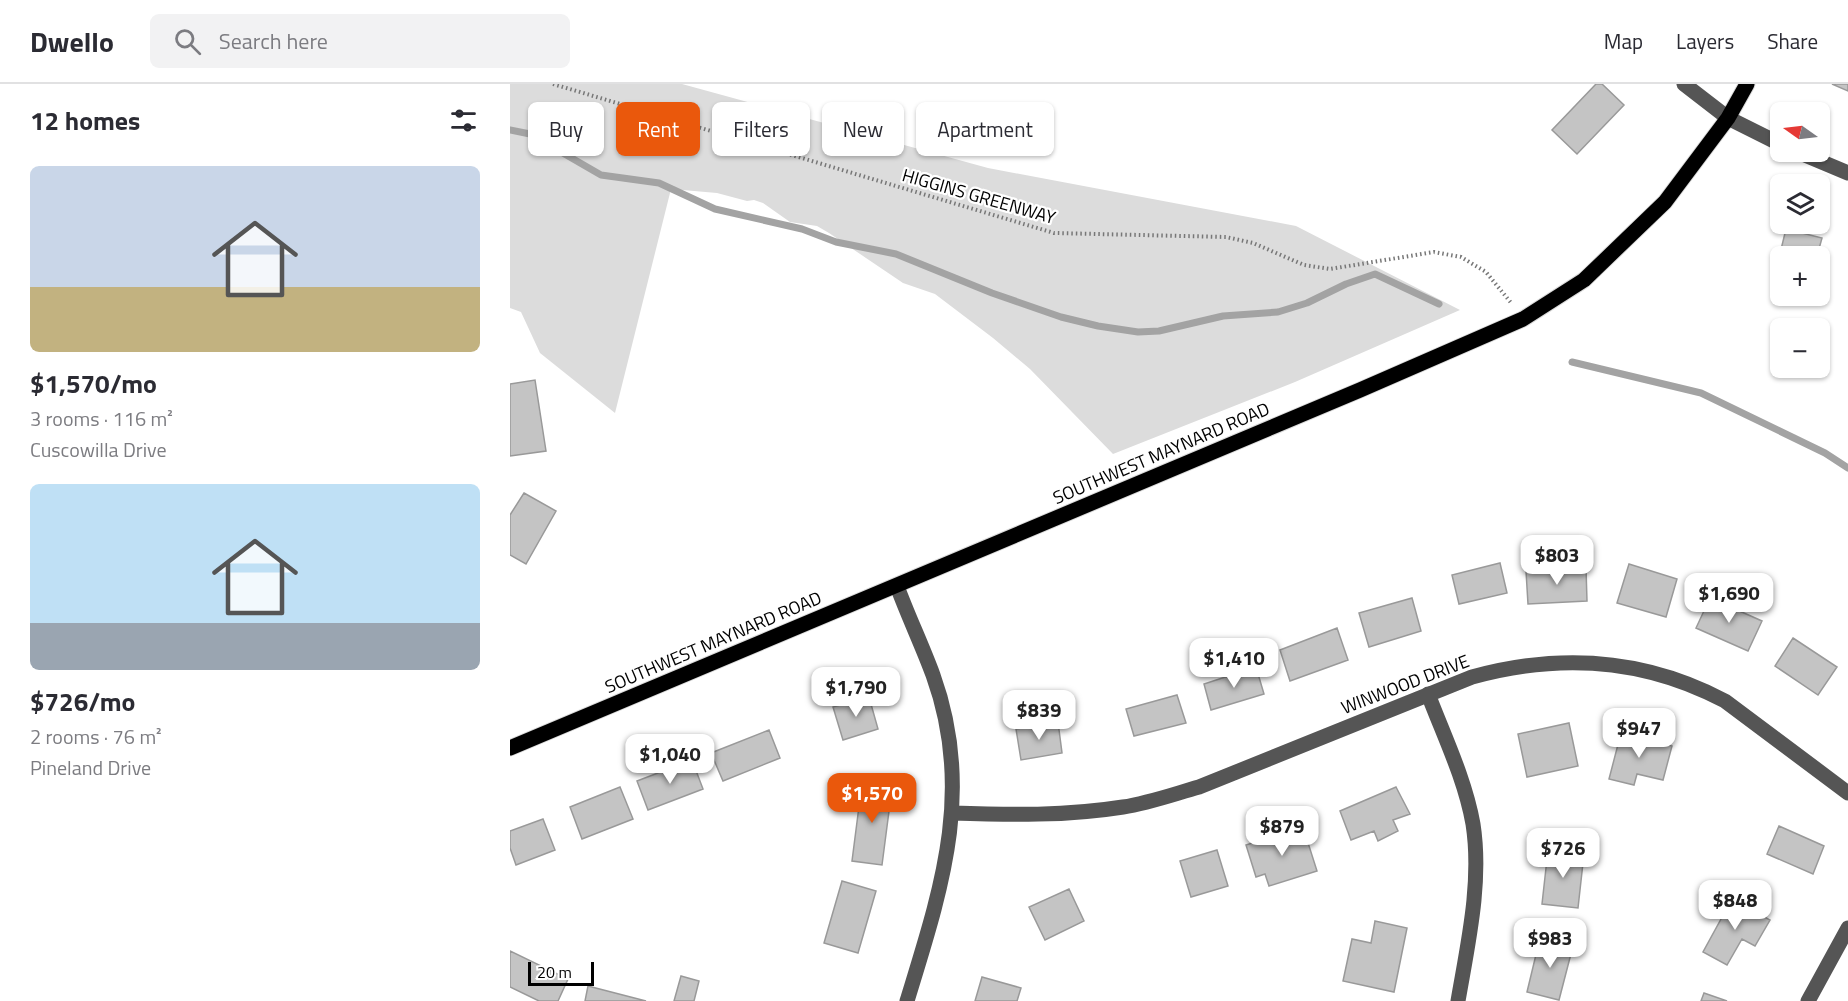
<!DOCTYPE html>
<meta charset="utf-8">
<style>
body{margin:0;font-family:"Titillium Web",sans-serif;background:#f2f2f3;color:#2b2b33;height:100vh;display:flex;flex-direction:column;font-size:22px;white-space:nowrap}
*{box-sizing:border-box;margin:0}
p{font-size:20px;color:#7c7c81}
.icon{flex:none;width:33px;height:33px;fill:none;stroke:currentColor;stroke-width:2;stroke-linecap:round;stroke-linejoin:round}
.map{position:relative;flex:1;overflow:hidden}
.panel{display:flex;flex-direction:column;background:#fff;width:510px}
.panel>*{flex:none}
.top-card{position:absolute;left:18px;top:18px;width:570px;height:54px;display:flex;gap:12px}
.needle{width:39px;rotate:284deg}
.fabs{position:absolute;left:1260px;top:18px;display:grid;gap:12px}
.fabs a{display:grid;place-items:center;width:60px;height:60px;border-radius:9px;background:#fff;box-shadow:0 2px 4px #0004;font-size:30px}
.scale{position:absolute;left:18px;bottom:15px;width:66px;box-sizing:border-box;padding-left:6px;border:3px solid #000;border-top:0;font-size:16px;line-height:21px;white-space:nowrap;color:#000;-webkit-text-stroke:4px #fff;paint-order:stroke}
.price{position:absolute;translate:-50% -51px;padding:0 14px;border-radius:12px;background:#fff;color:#222;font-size:20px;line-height:39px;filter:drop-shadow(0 2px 3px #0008)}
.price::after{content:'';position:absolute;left:50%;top:36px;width:18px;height:14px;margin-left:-9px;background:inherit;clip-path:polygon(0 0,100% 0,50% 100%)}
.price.current{background:#ea580c;color:#fff}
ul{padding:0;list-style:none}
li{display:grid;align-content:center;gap:12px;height:318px;padding:0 30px}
li span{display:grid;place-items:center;height:186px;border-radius:9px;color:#555}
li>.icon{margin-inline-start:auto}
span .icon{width:108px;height:108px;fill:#fffc;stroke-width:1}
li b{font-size:26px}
h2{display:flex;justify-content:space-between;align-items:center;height:72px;padding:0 30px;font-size:26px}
.chip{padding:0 21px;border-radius:9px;background:#fff;box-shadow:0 2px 4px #0004;font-size:21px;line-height:54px}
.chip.current{background:#ea580c;color:#fff}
header{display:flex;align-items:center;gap:36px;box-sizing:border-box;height:84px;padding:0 30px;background:#fff;border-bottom:2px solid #e1e1e2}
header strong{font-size:28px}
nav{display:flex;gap:33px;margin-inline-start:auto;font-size:21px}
.search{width:420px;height:54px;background:#f2f2f3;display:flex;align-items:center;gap:15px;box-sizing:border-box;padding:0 21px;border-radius:9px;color:#7c7c81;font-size:22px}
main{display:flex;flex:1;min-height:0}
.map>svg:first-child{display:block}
.green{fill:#dcdcdc}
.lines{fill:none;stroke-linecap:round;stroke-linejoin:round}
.stream{stroke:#a3a3a3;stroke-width:7}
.building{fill:#c4c4c4;stroke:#999;stroke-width:1.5}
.major-casing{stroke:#dbdbdb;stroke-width:17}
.path{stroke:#777;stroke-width:4;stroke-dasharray:1.5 3;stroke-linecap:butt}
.minor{stroke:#555;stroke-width:15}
.major{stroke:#000;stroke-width:15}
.labels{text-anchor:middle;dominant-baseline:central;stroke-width:4.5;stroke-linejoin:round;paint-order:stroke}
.street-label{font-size:18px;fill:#000;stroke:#fff}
</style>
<header>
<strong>Dwello</strong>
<div class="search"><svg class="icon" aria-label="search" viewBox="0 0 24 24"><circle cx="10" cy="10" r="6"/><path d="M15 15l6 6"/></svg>Search here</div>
<nav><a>Map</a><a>Layers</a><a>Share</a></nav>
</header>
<main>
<section class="panel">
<h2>12 homes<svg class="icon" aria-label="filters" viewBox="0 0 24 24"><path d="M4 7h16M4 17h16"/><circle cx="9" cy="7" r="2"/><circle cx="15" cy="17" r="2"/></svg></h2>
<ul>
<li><span style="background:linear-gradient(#c9d6e8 65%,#c2b280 0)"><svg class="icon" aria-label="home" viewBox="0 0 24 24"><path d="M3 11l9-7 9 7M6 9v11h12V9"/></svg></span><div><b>$1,570/mo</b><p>3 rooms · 116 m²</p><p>Cuscowilla Drive</p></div></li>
<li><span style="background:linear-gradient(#bfe0f5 75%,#9aa5b1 0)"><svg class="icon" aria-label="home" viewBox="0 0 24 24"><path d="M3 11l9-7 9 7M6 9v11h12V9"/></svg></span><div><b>$726/mo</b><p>2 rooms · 76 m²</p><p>Pineland Drive</p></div></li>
</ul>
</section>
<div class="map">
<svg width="1338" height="917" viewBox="0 0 1338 917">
<rect width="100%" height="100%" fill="#fff"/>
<path class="green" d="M0,0h172l306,84 308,58 164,84 -165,72 -182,72 -83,-85 -37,-31 -58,-44 -32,-11 -74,-50 -12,-7 -27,-4 -27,-19 -9,-3 -7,1 -30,-8 -46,-4 -56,224 -75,-60 -19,-41 -11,-4z"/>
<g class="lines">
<path class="stream" d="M0,46l20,4 71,41 58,8 56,26 87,20 34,13 60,12 96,39 69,24 37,9 40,6 21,-1 64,-15 55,-4 29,-9 39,-19 29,-10 64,30
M1062,278l129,31 124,60 23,15"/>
</g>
<path class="building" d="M1086,0h6l22,21 -47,49 -25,-24z
M1322,0h16v7z
M1276,145l36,9 -5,18h-37v19l-5,-1z
M25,296l11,71 -36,5v-72z
M14,409l32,18 -30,53 -16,-9v-40z
M990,479l7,30 -48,11 -7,-29z
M1119,480l48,15 -11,38 -49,-14z
M1076,484l1,33 -59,3 -2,-33z
M902,514l9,33 -52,16 -10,-34z
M1200,514l52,23 -14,30 -52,-23z
M827,544l11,32 -58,21 -10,-31z
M1283,554l44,29 -19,28 -43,-29z
M746,583l8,27 -53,16 -7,-26z
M667,611l9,28 -52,13 -8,-27z
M359,613l9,32 -35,11 -10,-33z
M548,638l4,31 -41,7 -5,-31z
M1059,639l9,43 -51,11 -9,-43z
M259,646l11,28 -57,23 -12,-28z
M1111,649l51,13 -9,34 -26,-6 -3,11 -25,-6z
M182,676l11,29 -55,21 -11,-29z
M352,699l30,5 -10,77 -30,-4z
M110,703l13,32 -51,20 -12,-32z
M886,703l14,27 -17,6 5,11 -20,10 -4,-10 -23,9 -11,-29z
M33,735l12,31 -39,15 -6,-17v-17z
M1269,742l45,20 -11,28 -46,-20z
M793,743l14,44 -48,15 -4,-12 -9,3 -10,-32z
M707,766l11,36 -37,11 -11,-36z
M1038,766l36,4 -6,54 -36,-4z
M332,797l34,10 -18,62 -34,-10z
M559,805l15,32 -39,19 -16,-33z
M1222,815l38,21 -15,26 -13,-7 -15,26 -24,-13z
M865,837l32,7 -13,64 -51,-11 9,-42 19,4z
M1030,854l33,8 -14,54 -32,-8z
M0,867l58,28 -10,22h-19l-29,-14z
M171,892l18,5 -5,20h-20z
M472,893l39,11 -4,13h-42z
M78,902l58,15h-61z
M1194,909l23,8h-26z"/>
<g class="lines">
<defs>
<path id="major" d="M0,664l850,-358 163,-71 61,-39 81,-78 63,-84 19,-34"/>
</defs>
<use href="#major" class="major-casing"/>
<path class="path" d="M43,0l501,149 172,4 27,6 51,22 26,4 104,-17 27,5 25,15 26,32"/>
<path class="minor" d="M1174,0l44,34 52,26
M1288,68l50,21
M387,502c11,30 25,59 36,89 42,116 8,215 -26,326
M918,610c16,42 37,85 45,130 9,58 -5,119 -15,177
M442,729c57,2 115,3 171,-6 26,-4 51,-13 76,-20l273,-110c87,-24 172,-19 253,24l123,92
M1298,917l40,-73"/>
<use href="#major" class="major"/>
</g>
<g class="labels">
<g class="street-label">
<text transform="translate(469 112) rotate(16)">HIGGINS GREENWAY</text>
<text transform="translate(651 369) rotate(-23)">SOUTHWEST MAYNARD ROAD</text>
<text transform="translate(203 558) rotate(-23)">SOUTHWEST MAYNARD ROAD</text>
<text transform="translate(895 600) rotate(-21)">WINWOOD DRIVE</text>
</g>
</g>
</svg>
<div class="fabs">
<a><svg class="needle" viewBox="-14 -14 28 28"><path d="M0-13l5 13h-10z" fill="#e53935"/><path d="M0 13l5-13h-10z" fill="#7c7c81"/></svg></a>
<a><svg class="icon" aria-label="layers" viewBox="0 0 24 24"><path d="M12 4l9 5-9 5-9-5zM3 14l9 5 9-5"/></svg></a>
<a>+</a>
<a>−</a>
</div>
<div class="scale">20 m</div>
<b class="price" style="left:1047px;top:502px">$803</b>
<b class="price" style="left:1219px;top:540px">$1,690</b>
<b class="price" style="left:724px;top:605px">$1,410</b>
<b class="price" style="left:346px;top:634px">$1,790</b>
<b class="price" style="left:529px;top:657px">$839</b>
<b class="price" style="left:1129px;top:675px">$947</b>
<b class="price" style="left:160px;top:701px">$1,040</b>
<b class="price current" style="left:362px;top:740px">$1,570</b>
<b class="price" style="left:772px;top:773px">$879</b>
<b class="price" style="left:1053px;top:795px">$726</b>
<b class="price" style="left:1225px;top:847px">$848</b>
<b class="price" style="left:1040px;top:885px">$983</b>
<div class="top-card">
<a class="chip">Buy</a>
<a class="chip current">Rent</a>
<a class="chip">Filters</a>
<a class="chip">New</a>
<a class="chip">Apartment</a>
</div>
</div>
</main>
